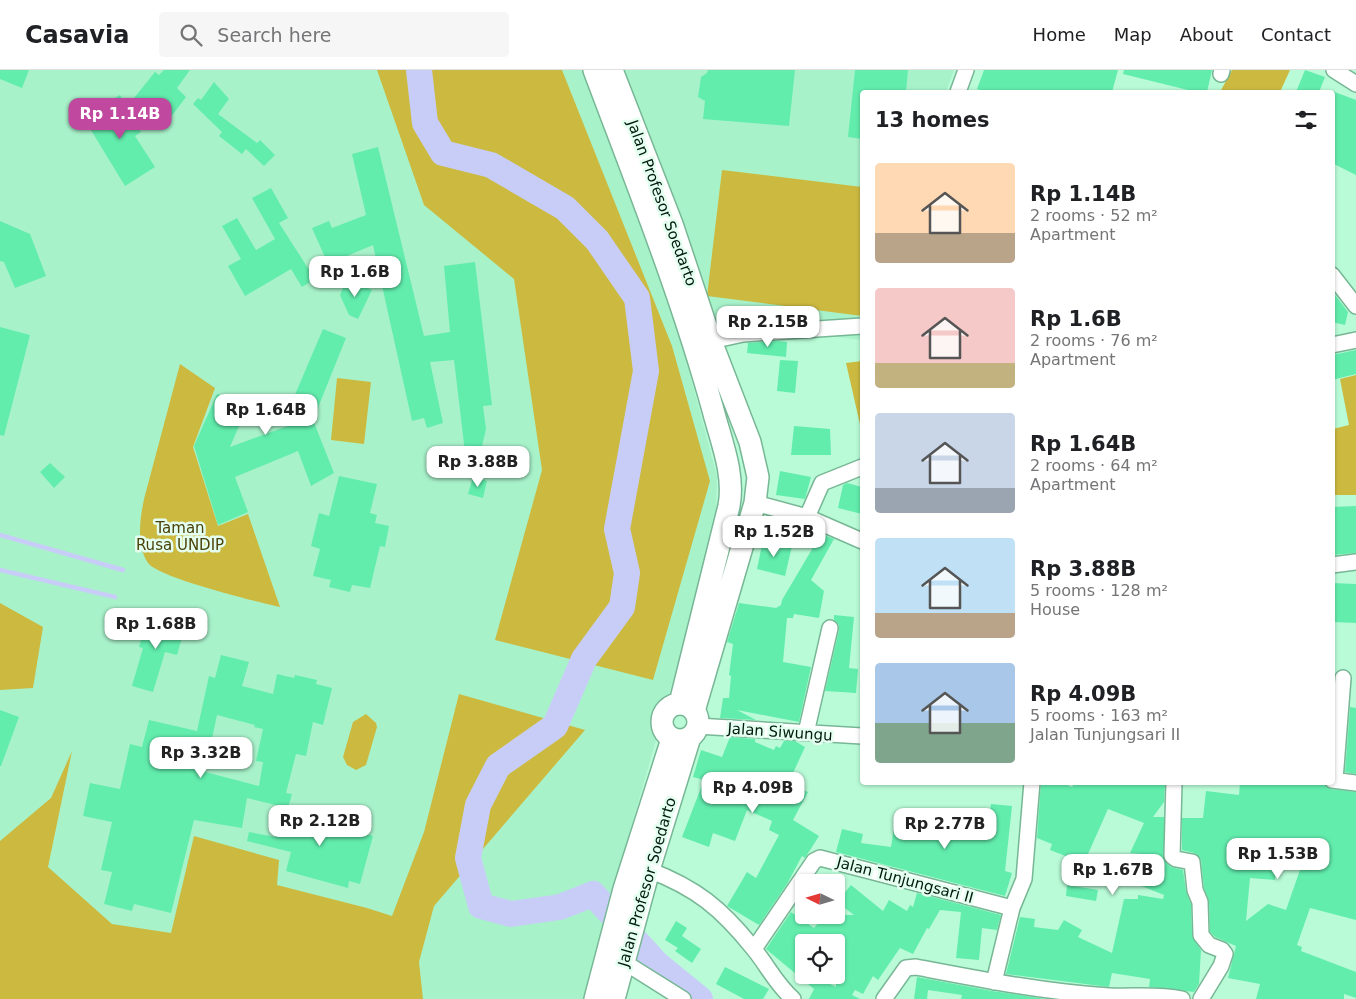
<!DOCTYPE html>
<meta charset="utf-8">
<style>
body{margin:0;font-family:"DejaVu Sans",sans-serif;background:#f6f6f6;color:#202124;height:100vh;display:flex;flex-direction:column;font-size:19px;white-space:nowrap}
*{box-sizing:border-box;margin:0}
p{font-size:16px;color:#757577}
.icon{flex:none;width:28px;height:28px;fill:none;stroke:currentColor;stroke-width:2;stroke-linecap:round;stroke-linejoin:round}
.map{position:relative;flex:1;overflow:hidden}
.panel{position:absolute;left:860px;top:20px;width:475px;height:695px;display:flex;flex-direction:column;background:#fff;border-radius:5px;box-shadow:0 1px 4px #0004}
.panel>*{flex:none}
.needle{width:32px;rotate:275deg}
.buttons{position:absolute;left:795px;top:804px;display:grid;gap:10px}
.buttons a{display:grid;place-items:center;width:50px;height:50px;border-radius:5px;background:#fff;box-shadow:0 1px 4px #0004;font-size:25px}
.price{position:absolute;translate:-50% -42px;padding:0 11px;border-radius:10px;background:#fff;color:#222;font-size:16px;line-height:32px;filter:drop-shadow(0 1px 2px #0008)}
.price::after{content:'';position:absolute;left:50%;top:30px;width:15px;height:11px;margin-left:-8px;background:inherit;clip-path:polygon(0 0,100% 0,50% 100%)}
.price.current{background:#c0489e;color:#fff}
ul{padding:0;list-style:none}
li{display:flex;align-items:center;gap:15px;height:125px;padding:0 15px}
li span{display:grid;place-items:center;flex:none;width:140px;height:100px;border-radius:5px;color:#555}
li>.icon{margin-inline-start:auto}
span .icon{width:60px;height:60px;fill:#fffc;stroke-width:1}
li b{font-size:21px}
h2{display:flex;justify-content:space-between;align-items:center;height:60px;padding:0 15px;font-size:21px}
header{display:flex;align-items:center;gap:30px;box-sizing:border-box;height:70px;padding:0 25px;background:#fff;border-bottom:1px solid #e0e0e0}
header strong{font-size:24px}
nav{display:flex;gap:28px;margin-inline-start:auto;font-size:18px}
.search{width:350px;height:45px;background:#f6f6f6;display:flex;align-items:center;gap:12px;box-sizing:border-box;padding:0 18px;border-radius:5px;color:#757577;font-size:19px}
.map>svg:first-child{display:block}
.built{fill:#a8f2ca}
.green{fill:#ccba40}
.lines{fill:none;stroke-linecap:round;stroke-linejoin:round}
.stream{stroke:#c8cdf8;stroke-width:4.5}
.river{stroke:#c8cdf8;stroke-width:26}
.building{fill:#62edad;fill-rule:evenodd}
.street-casing{stroke:#77b795;stroke-width:18}
.secondary-casing{stroke:#77b795;stroke-width:24}
.street{stroke:#fff;stroke-width:15}
.secondary{stroke:#fff;stroke-width:21}
.labels{text-anchor:middle;dominant-baseline:central;stroke-width:5;stroke-linejoin:round;paint-order:stroke}
.street-label{font-size:15px;fill:#011a0e;stroke:#e4feef}
.park-label{font-size:15px;fill:#4a420a;stroke:#e4feef}
</style>
<header>
<strong>Casavia</strong>
<div class="search"><svg class="icon" aria-label="search" viewBox="0 0 24 24"><circle cx="10" cy="10" r="6"/><path d="M15 15l6 6"/></svg>Search here</div>
<nav><a>Home</a><a>Map</a><a>About</a><a>Contact</a></nav>
</header>
<div class="map">
<svg width="1356" height="929" viewBox="0 0 1356 929">
<rect width="100%" height="100%" fill="#b9fbd7"/>
<path class="built" d="M0,0h954l-8,22h-84v248l-187,-22 42,158 -1,36 -12,60 -75,263 -41,164h-588z"/>
<path class="green" d="M377,0h185l110,276 38,135 -57,199 -158,-40 47,-170 -28,-191 -90,-74z
M1232,0h58l-10,22h-60z
M722,100l140,17v129l-155,-20z
M862,291v72l-16,-70z
M180,294l35,24 -22,59 25,79 30,-12 32,93c-22,-5 -121,-29 -132,-44 -12,-19 -8,-44 -4,-64z
M1356,305v120h-23v-66l16,-4 -9,-46z
M337,308l34,4 -7,62 -33,-4z
M0,533l43,24 -10,61 -33,2z
M459,624l126,36 -151,176 -15,56 4,37h-423v-158l51,-43 21,-47 -24,116 64,57 59,9 23,-97 85,24 -2,25 90,23 25,8 32,-84z
M366,644l10,9 1,4 -11,38 -10,5 -9,-5 -4,-8 10,-35z"/>
<g class="lines">
<path class="stream" d="M0,465l123,35
M0,500l115,27"/>
<path class="river" d="M419,0l6,53 18,30 48,12 74,43 32,32 40,58 9,73 -29,158 10,44 -5,34 -38,52 -29,67 -57,40 -20,39 -10,53 13,48 30,8 49,-7 33,-13 64,70 43,35"/>
</g>
<path class="building" d="M0,0h29l-7,18 -22,-9z
M164,0h26l-13,18 9,9 -22,29 -30,-28 21,-26 4,3z
M708,0h87l-6,56 -86,-7 2,-18 -7,-4 3,-20 6,-4z
M855,0h53l-2,22h-44v47l-14,-2z
M984,0h134l-6,22h-126l-9,-3z
M1124,0h88l-5,22h-11l-73,-18z
M1305,0l20,7 -6,15h-23z
M214,12l15,17 -11,15 39,29 3,-3 15,15 -11,11 -18,-17 -4,5 -23,-18 3,-4 -29,-28 5,-6 3,2z
M1332,21l24,9v75l-24,-12z
M120,25l21,37 -6,4 20,31 -30,19 -42,-69z
M378,77l46,189 26,-4 -6,-66 31,-4 17,143 -9,1 3,23 -6,26 -15,-3 -11,-92 -24,2 13,61 -16,5 -3,-10 -12,3 -39,-176 -45,19 -16,-36 17,-7 3,7 34,-13 -14,-61z
M271,118l17,30 -9,5 36,56 -13,8 -11,-18 -46,27 -17,-30 13,-7 -19,-33 15,-8 19,32 19,-11 -23,-41z
M0,151l30,13 16,42 -31,12 -11,-26 -4,-1z
M347,209l25,11 -14,29 -9,-4 -9,-20z
M1332,221l16,21 -3,13 -13,-3z
M0,257l30,8 -26,101 -4,-1z
M323,259l23,9 -33,82 21,53 -23,13 -13,-35 -63,26 13,35 -30,13 -24,-79 23,-52 32,9 -19,44 58,-21 -3,-8z
M776,271l11,1 -1,15 -39,-4 1,-10z
M1356,280v24l-24,6v-25z
M780,290l18,1 -3,32 -18,-2z
M794,356l36,3 1,26h-40z
M50,393l15,14 -11,11 -14,-16z
M780,401l31,6 -6,22 -29,-4z
M339,406l38,8 -7,29 7,2 -2,8 14,3 -4,21 -5,-1 -10,42 -18,-3 -2,7 -21,-5 2,-7 -18,-4 7,-27 -9,-3 8,-33 10,3z
M473,407l14,4 -4,17 -15,-4z
M847,413l15,4v27l-24,-6 5,-23z
M1356,436v47l-24,2v-48z
M821,464l13,5 -23,41 13,11 -5,27 -25,-4 -1,4h-6l-4,44 28,5 -12,55 -62,-12 19,10 -36,-2 3,-20h6l2,-22 -2,-1 4,-31 -6,-2 12,-39 37,5 5,-3 1,-5z
M763,470l29,6 -7,30 -28,-7z
M1332,513l24,1v39l-24,-1z
M156,541l21,6 -4,14 10,3 -6,21 -12,-3 -12,40 -21,-6 11,-38 -4,-1 6,-21 6,2z
M834,545l20,2 -5,51 9,1 -2,24 -31,-2 14,-61v-5l-5,-5z
M221,585l28,7 -7,24 31,8 4,-20 17,4 1,-3 22,5 -1,4 16,4 -9,37 -10,-3 -7,34 -10,-2 -10,39 6,1 -4,14 -41,-10 -5,30 -48,-8 -23,93 -37,-9 -2,7 -28,-7 8,-32 -11,-2 11,-48 -29,-6 7,-33 30,6 10,-45 12,3 7,-27 48,11 12,-55 6,2zM217,645l38,10 -1,2 9,2 -7,32 7,1 -4,24 -54,-14z
M1350,637l6,1v66l-11,-2z
M0,640l19,7 -18,49h-1z
M730,667l25,2v3l19,8 2,-4 4,2 4,-7h11l10,6 -17,37 20,8 -15,28 26,16 -14,22 -3,-2 -15,28 -28,41 -32,-19 20,-34 9,6 23,-43 -10,-5 3,-9 -25,-11 -12,31 -22,-8 -4,14 -27,-10 22,-57 -11,-3 8,-27 21,7z
M1041,712h19l12,5 3,-5h90l-1,20 -11,15h11v43l7,7 12,3 3,21 5,13 1,32 9,14 -2,34 -5,8 -45,-5 1,-8 -38,-6 -3,14 -103,-13 14,-57 15,2 -1,8 24,3 6,-10 18,10 -4,7 34,16 12,-54h14v-4l25,4 1,-4 -25,-10 3,-31 -12,-1 14,-30 -36,-14 -24,54 -34,-13 2,-6 -15,-6z
M1240,712h68l16,2 7,5 25,3v128l-46,-12 -13,37 5,2 -1,4 55,21v26l-12,-4v5h-88l4,-15 -32,-6 8,-32 -21,-9 -5,-5 -1,-30 -5,-14 -3,-28 -7,-7 -12,-3v-32h21l3,-27 33,4zM1276,793l25,4 -15,43 -18,-6 -22,17 4,-43 25,2z
M991,734l21,2 -7,65 7,2 -7,23 -169,-44 6,-23 21,5 -2,9 30,4 3,-20 5,1 2,-13 41,5v6l25,1 1,-11 21,3z
M324,740l22,6 -3,11 30,9 -13,48 -11,-3 -1,7 -62,-17 5,-19 -44,-11 2,-9 26,5 7,-26 39,9z
M851,815l32,26 6,-11 18,11 3,-6 3,2 4,-14 84,22 -4,15 -15,-2 -3,32 -23,-2 5,-46 -21,-2 -11,19 -2,-1 -14,26 -13,-6 -22,32 -5,-4 -10,18 -8,-4 -3,5 8,4h-51l5,-10 -48,-40 25,-37 23,16 11,-13h29l-17,-13zM804,872h32v45l-23,-12h-9z
M1067,815l31,5 -2,11 -30,-5z
M676,851l11,7 -5,8 19,13 -9,14 -17,-12 3,-3 -13,-8z
M725,897l44,22 -6,10h-19l-28,-15z
M917,907l75,14 54,8h-85l1,-4 -34,-5 -1,9h-13z"/>
<g class="lines">
<defs>
<path id="street" d="M1334,0l22,14
M1221,4l1,-4
M958,22l8,-22
M1332,205l24,31
M711,271l32,-7 119,-8
M1332,275l24,-5
M755,433l52,14 55,24
M807,447l15,-34 40,-16
M1332,495l24,-3
M697,656l165,10
M806,663l24,-105
M1332,710l24,3
M1335,710l8,-102
M1174,712l-2,74 4,3 16,3 3,28 5,12 1,33 8,10 13,5 3,4 -4,12 -20,33
M649,800c47,18 72,38 104,78 15,18 22,35 40,51
M754,879l60,-88 6,-3 192,50
M624,892l59,37
M994,912l18,-74 12,-29 8,-97
M884,929l22,-31 10,-1c63,12 128,25 193,29 25,1 48,-2 73,3"/>
<path id="secondary" d="M594,0c42,112 87,224 119,340 8,31 22,64 16,96l-49,197
M612,0l60,154 39,117 39,101 8,35 -3,26 -61,208
M662 652a18 18 0 1 1 36 0a18 18 0 1 1-36 0Z
M595,929l29,-110 48,-150
M614,929l35,-129 41,-133"/>
</defs>
<use href="#street" class="street-casing"/>
<use href="#secondary" class="secondary-casing"/>
<use href="#street" class="street"/>
<use href="#secondary" class="secondary"/>
</g>
<g class="labels">
<g class="street-label">
<text transform="translate(662 133) rotate(70)">Jalan Profesor Soedarto</text>
<text transform="translate(780 662) rotate(4)">Jalan Siwungu</text>
<text transform="translate(905 810) rotate(15)">Jalan Tunjungsari II</text>
<text transform="translate(647 812) rotate(-74)">Jalan Profesor Soedarto</text>
</g>
<g class="park-label">
<text x="180" y="458">Taman<tspan x="180" dy="17">Rusa UNDIP</tspan></text>
</g>
</g>
</svg>
<div class="buttons">
<a><svg class="needle" viewBox="-14 -14 28 28"><path d="M0-13l5 13h-10z" fill="#e53935"/><path d="M0 13l5-13h-10z" fill="#757577"/></svg></a>
<a><svg class="icon" aria-label="locate" viewBox="0 0 24 24"><circle cx="12" cy="12" r="6"/><path d="M12 2v4M12 18v4M2 12h4M18 12h4"/></svg></a>
</div>
<b class="price current" style="left:120px;top:70px">Rp 1.14B</b>
<b class="price" style="left:355px;top:228px">Rp 1.6B</b>
<b class="price" style="left:768px;top:278px">Rp 2.15B</b>
<b class="price" style="left:266px;top:366px">Rp 1.64B</b>
<b class="price" style="left:478px;top:418px">Rp 3.88B</b>
<b class="price" style="left:774px;top:488px">Rp 1.52B</b>
<b class="price" style="left:156px;top:580px">Rp 1.68B</b>
<b class="price" style="left:201px;top:709px">Rp 3.32B</b>
<b class="price" style="left:753px;top:744px">Rp 4.09B</b>
<b class="price" style="left:320px;top:777px">Rp 2.12B</b>
<b class="price" style="left:945px;top:780px">Rp 2.77B</b>
<b class="price" style="left:1278px;top:810px">Rp 1.53B</b>
<b class="price" style="left:1113px;top:826px">Rp 1.67B</b>
<section class="panel">
<h2>13 homes<svg class="icon" aria-label="filters" viewBox="0 0 24 24"><path d="M4 7h16M4 17h16"/><circle cx="9" cy="7" r="2"/><circle cx="15" cy="17" r="2"/></svg></h2>
<ul>
<li><span style="background:linear-gradient(#ffd9b3 70%,#b9a48a 0)"><svg class="icon" aria-label="home" viewBox="0 0 24 24"><path d="M3 11l9-7 9 7M6 9v11h12V9"/></svg></span><div><b>Rp 1.14B</b><p>2 rooms · 52 m²</p><p>Apartment</p></div></li>
<li><span style="background:linear-gradient(#f6c9c9 75%,#c2b280 0)"><svg class="icon" aria-label="home" viewBox="0 0 24 24"><path d="M3 11l9-7 9 7M6 9v11h12V9"/></svg></span><div><b>Rp 1.6B</b><p>2 rooms · 76 m²</p><p>Apartment</p></div></li>
<li><span style="background:linear-gradient(#c9d6e8 75%,#9aa5b1 0)"><svg class="icon" aria-label="home" viewBox="0 0 24 24"><path d="M3 11l9-7 9 7M6 9v11h12V9"/></svg></span><div><b>Rp 1.64B</b><p>2 rooms · 64 m²</p><p>Apartment</p></div></li>
<li><span style="background:linear-gradient(#bfe0f5 75%,#b9a48a 0)"><svg class="icon" aria-label="home" viewBox="0 0 24 24"><path d="M3 11l9-7 9 7M6 9v11h12V9"/></svg></span><div><b>Rp 3.88B</b><p>5 rooms · 128 m²</p><p>House</p></div></li>
<li><span style="background:linear-gradient(#a9c7e8 60%,#7fa58c 0)"><svg class="icon" aria-label="home" viewBox="0 0 24 24"><path d="M3 11l9-7 9 7M6 9v11h12V9"/></svg></span><div><b>Rp 4.09B</b><p>5 rooms · 163 m²</p><p>Jalan Tunjungsari II</p></div></li>
</ul>
</section>
</div>
